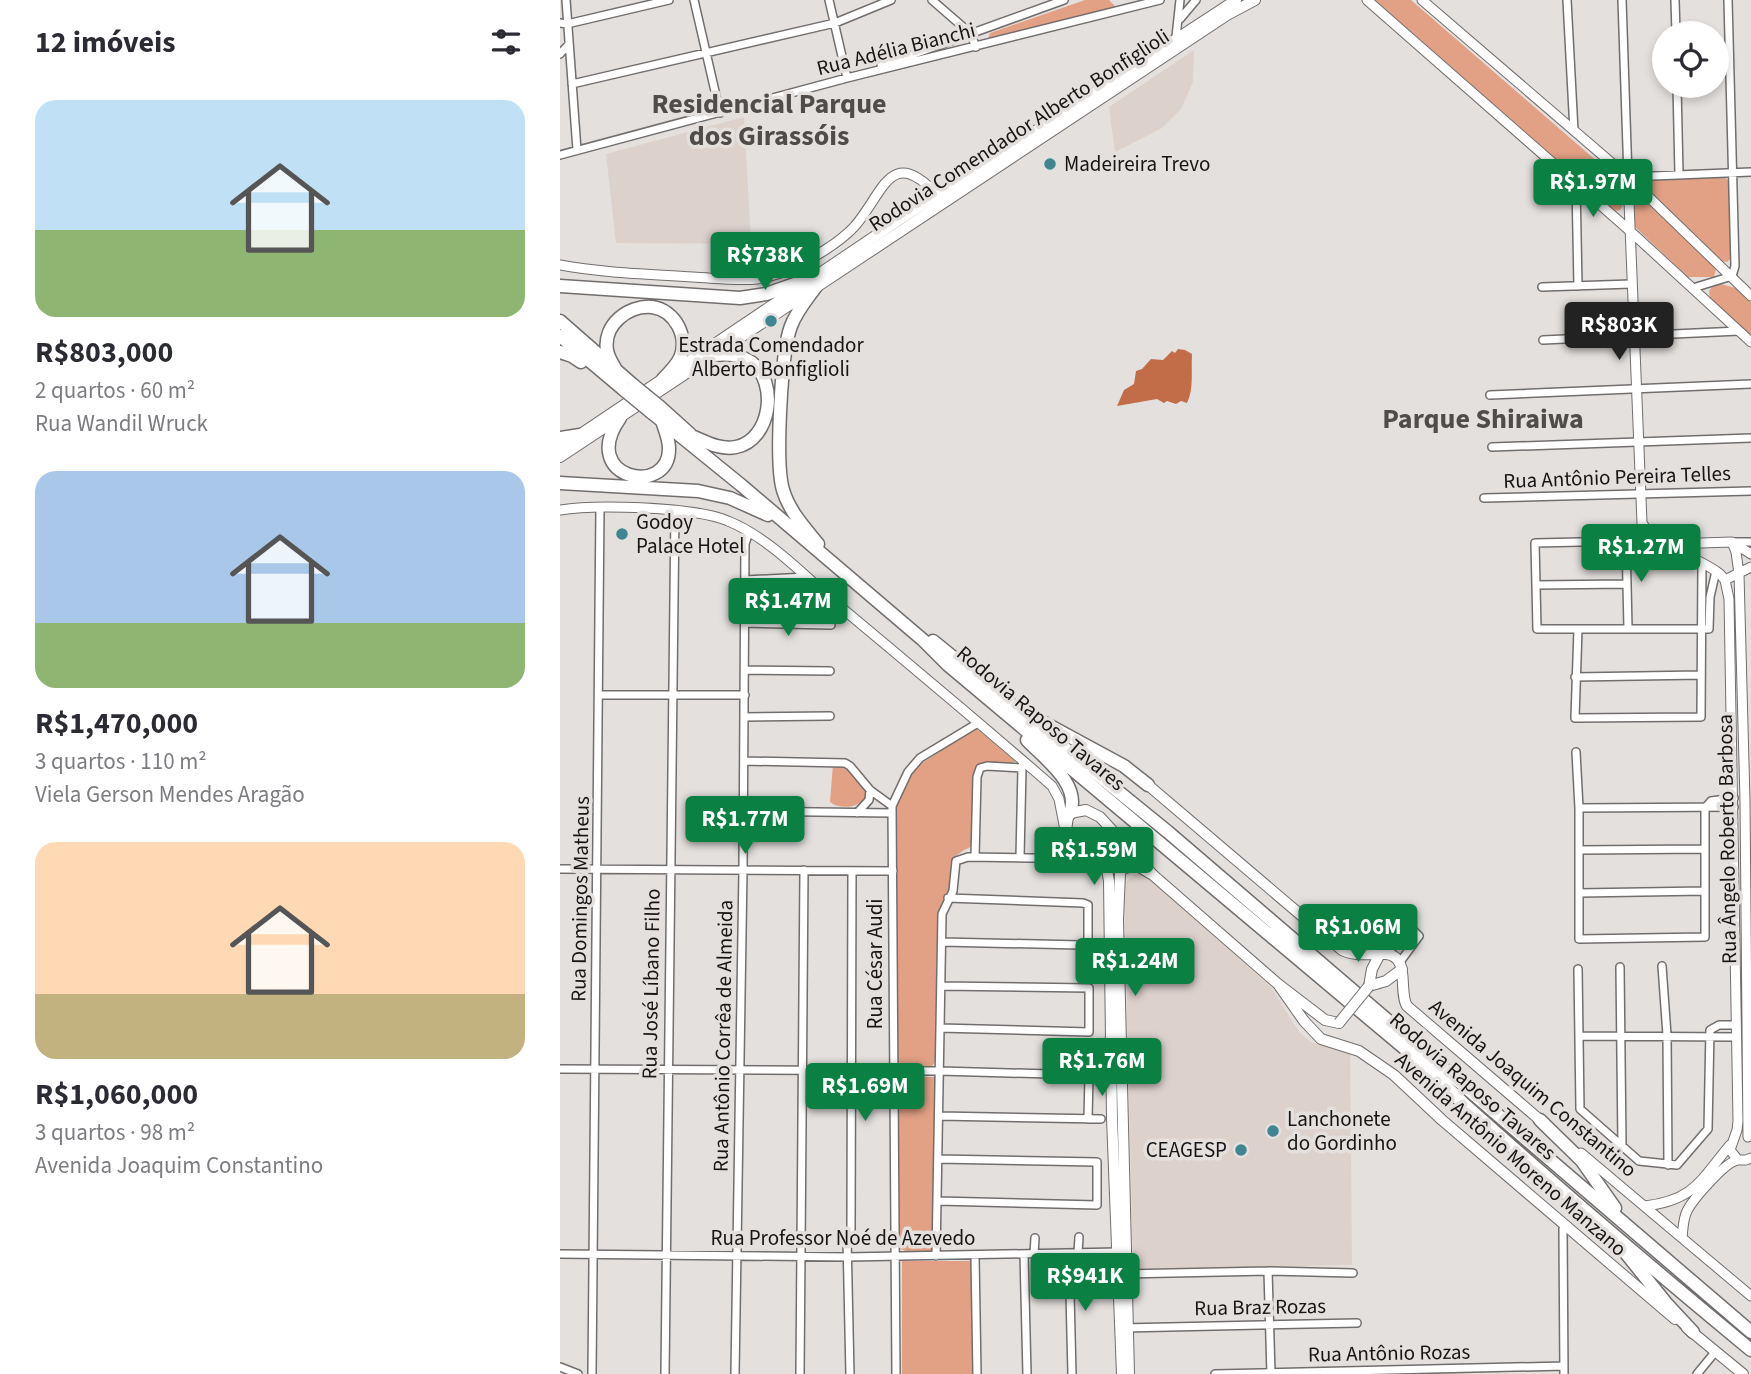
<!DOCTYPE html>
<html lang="pt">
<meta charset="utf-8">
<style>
body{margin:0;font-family:"Source Sans 3",sans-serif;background:#f7f7f7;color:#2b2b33;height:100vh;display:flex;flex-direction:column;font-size:26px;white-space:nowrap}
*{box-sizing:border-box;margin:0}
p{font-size:23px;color:#7c7c81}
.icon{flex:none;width:38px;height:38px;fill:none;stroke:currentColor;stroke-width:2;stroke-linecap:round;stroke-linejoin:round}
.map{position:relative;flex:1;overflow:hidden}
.sheet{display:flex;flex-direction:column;background:#fff;width:560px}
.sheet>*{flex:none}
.fabs{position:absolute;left:1092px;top:21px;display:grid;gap:14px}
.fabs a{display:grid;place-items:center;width:77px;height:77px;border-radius:50%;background:#fff;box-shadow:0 4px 10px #0003;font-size:35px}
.price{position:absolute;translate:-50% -60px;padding:0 16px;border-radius:7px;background:#0b8043;color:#fff;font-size:23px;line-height:46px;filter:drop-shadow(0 2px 4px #0008)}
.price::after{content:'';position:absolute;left:50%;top:42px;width:21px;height:16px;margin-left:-10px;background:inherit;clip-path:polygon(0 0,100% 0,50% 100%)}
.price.selected{background:#222;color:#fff}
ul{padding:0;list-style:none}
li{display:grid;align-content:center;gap:14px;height:371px;padding:0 35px}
li span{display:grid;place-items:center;height:217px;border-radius:21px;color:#555}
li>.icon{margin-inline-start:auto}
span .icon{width:126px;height:126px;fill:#fffc;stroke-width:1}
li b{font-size:30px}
h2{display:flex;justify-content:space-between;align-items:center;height:84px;padding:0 35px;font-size:30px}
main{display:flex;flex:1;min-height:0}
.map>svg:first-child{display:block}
.built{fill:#ddd1cc}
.green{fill:#e2a085}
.water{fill:#c26d47}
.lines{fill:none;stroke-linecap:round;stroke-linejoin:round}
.minor-casing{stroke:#726e6d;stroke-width:10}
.tertiary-casing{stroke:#726e6d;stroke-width:11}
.secondary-casing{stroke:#726e6d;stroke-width:12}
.motorway-casing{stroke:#726e6d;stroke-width:15}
.minor{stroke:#fff;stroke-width:7}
.tertiary{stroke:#fff;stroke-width:9}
.secondary{stroke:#fff;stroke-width:10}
.motorway{stroke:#fff;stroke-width:12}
.secondary-bridge-casing{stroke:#726e6d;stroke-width:12;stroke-linecap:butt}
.motorway-bridge-casing{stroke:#726e6d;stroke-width:15;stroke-linecap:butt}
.secondary-bridge{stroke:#fff;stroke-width:10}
.motorway-bridge{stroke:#fff;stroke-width:12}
.poi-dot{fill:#408592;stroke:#e4e0de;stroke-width:2.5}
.labels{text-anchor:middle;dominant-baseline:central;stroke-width:7;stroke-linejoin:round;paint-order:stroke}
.street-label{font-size:21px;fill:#171515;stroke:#e4e0de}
.poi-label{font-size:21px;fill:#171515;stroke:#e4e0de;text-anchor:start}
.district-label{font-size:28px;font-weight:bold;fill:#4f4c4a;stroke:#e4e0de}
</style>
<main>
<section class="sheet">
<h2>12 imóveis<svg class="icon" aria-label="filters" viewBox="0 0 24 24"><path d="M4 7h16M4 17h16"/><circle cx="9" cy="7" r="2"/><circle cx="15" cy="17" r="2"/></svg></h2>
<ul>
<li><span style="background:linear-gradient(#bfe0f5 60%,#8fb573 0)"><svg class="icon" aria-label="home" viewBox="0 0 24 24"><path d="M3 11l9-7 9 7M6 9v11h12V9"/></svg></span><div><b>R$803,000</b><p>2 quartos · 60 m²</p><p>Rua Wandil Wruck</p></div></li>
<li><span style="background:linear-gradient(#a9c7e8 70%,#8fb573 0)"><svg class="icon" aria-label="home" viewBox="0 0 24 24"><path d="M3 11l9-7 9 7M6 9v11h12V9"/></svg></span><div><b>R$1,470,000</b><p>3 quartos · 110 m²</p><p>Viela Gerson Mendes Aragão</p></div></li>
<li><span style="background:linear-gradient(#ffd9b3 70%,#c2b280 0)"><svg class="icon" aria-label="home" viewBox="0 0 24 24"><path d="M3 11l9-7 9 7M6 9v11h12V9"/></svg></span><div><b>R$1,060,000</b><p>3 quartos · 98 m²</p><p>Avenida Joaquim Constantino</p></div></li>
</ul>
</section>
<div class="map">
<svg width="1191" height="1374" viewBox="0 0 1191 1374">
<rect width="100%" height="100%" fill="#e4e0de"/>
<path class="built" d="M634,50l-1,32 -12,27 -19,19 -47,24 -6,-45z
M184,117l7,127 -135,-1 -10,-89z
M583,873l128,114 29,46 11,9 39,12 2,211 -219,4 -9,-386 11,-8z"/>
<path class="green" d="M525,0h24l7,7 -125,33 -3,-1 2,-6z
M815,0h36l211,183 1,22 -3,5 -6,1z
M1163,176l6,5 3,76 -5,5 -5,-1 -81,-78 4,-4z
M1081,197l75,72 -2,8h-26l-53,-50 -2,-26z
M1161,284l18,5 12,14v31l-6,-1 -35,-35 -1,-7 3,-4z
M416,728l39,33 -2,2h-30l-6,5 -3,9 -2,69c-33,17 -14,16 -22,42 -3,8 -8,15 -11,22l-3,151 -4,5h-29l-5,-5 -4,-253 22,-41z
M273,764c14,2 33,18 33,33 -7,11 -26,13 -36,5z
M345,1077h32l-2,172c-9,5 -28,4 -37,-1v-167z
M342,1261h69l2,113h-71z"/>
<path class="water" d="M618,349l7,1 7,4c-1,18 2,35 -5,49l-6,-2 -5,3 -9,-3 -3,2 -7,-4 -40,7 7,-16 10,-6 2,-13 6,-2 9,-10 12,1 9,-9 3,2z"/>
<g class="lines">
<defs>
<path id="minor" d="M6,0l11,150
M134,0l26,113
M269,0l18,78
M372,0l38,33 6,14
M1007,0l7,131
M1062,0l6,177 123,-5
M1115,0l1,33
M620,19l16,-19
M0,23l7,1 102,-24
M616,37l4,-37
M0,54l9,-10
M321,66l183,-66
M12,84l263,-61 56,-23
M1117,86l2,88
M0,155l287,-77 313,-78
M1016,184l2,102
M982,287l89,-3
M1133,288l39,-12 3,-10 -7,-266
M983,340l196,-9
M930,395l261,-11
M932,447l259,-9
M924,498l267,-7
M1173,542h18
M185,580l62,-3
M976,585l91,-1
M185,623l86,2
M1068,628l-2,-87 -91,2 2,86h172l1,-32 6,-26
M1018,629l-3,89 126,-1 1,-154
M185,670l85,1
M1015,677l126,-2
M39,695h146
M184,717l86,-1
M1016,752l3,56v131l126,-2v-129l6,-7 23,-3
M184,761l101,2 5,3 20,24 22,16
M1019,808l155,-1
M183,811l148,2
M297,813l12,-13 1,-10
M1019,850l126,-1
M415,857l2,-80 3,-9 7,-2 35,2 1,-7
M460,857l2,-89
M0,869l333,2
M1019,893l126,-2
M382,942l138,3 8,-5v-35l-5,-2 -135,-5
M826,954l25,-26 8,8 -19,26
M1102,966l5,69 1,130
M1060,967l2,179
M1018,969l2,140 59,52 38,4 31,-36 2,-99 9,-5h17
M380,1028l149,4v-44l-148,-2
M1019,1036l157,1
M0,1069l380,2 182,5
M379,1116l162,3
M528,1119l1,-43
M378,1201l159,4v-43l-159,-3
M509,1253l3,121
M518,1253l1,-16
M0,1254l288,3 271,-5
M464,1254l3,120
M474,1254l1,-16
M376,1256l6,-342 11,-23 3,-30 12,-4 120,2
M415,1256l2,118
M708,1271l3,103
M563,1274l145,-3 85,2
M563,1328l234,-5
M0,1367l18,7
M32,1374l8,-867
M105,1374l10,-863
M175,1374l8,-504 2,-326 4,-12
M240,1374l4,-504
M290,1374l-3,-135 4,-10 1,-358
M336,1374l-4,-568 16,-34 12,-14 58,-35
M655,1374l349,-8
M1004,1374l-1,-145 2,-4
M1137,1374l19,-23"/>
<path id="tertiary" d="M807,0l262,230 122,112
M862,0l206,177 123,119
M1068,177l14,346c13,23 57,34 78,51l5,6 4,19 9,522 -1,9 -7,20 8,10h8l5,-2
M0,265c44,8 89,9 133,12 21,1 43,4 64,2 12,-2 25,-6 36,-11 21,-11 45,-24 61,-41 29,-32 36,-84 83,-32
M0,510c35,-6 136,-3 168,11 40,16 77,55 109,83 72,60 144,120 215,182l7,13 6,31
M1172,542l4,10 3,22 6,227 3,336
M1110,544l62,-2 19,12
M1165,580l26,-13
M1021,1153l170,143
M1085,1206c49,-6 55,-25 85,-61
M1122,1238c1,-9 1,-19 5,-27 6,-12 39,-50 51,-51"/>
<path id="secondary" d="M0,448l339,-228 337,-220
M0,457l667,-442 28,-15
M588,785l194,165c14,7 29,3 44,4 25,2 12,38 21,52l133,114
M541,851l5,13 3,17 3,237 10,256
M593,875l-17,-10 -35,-14 -28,-8c-8,-7 -8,-20 -3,-30l16,-3 14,7 53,58 125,109 47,36 14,3
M820,954l-8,15 -3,17 17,-5 16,-12
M718,984l26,37 17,18 38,12 35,24 48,45 233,199
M1127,1328l56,46
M569,1374l-11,-454 2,-47 2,-4 14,-4"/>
<path id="motorway" d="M257,285c-9,13 -20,25 -26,41 -10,26 -16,137 -8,164 6,21 22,38 35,54
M0,286l180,12 26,-4 49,-17
M0,321l73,64
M0,336l63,53
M0,352l12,4 9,6
M56,370c-4,-7 -8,-13 -9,-20 -4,-25 21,-45 45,-43 23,3 37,30 28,51 -4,8 -11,15 -17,21
M100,407l30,27
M91,412l90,73 182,155 25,25c156,130 311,262 467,392 18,15 33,32 50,48 94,84 189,165 286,245
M60,418c-43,61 50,80 49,30 0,-9 -4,-18 -7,-27
M134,437c14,6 27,13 42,10 35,-7 43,-65 15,-85 -12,-8 -24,-8 -37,-7
M0,438l20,-3
M0,483l138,8 32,7 38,17
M373,641l235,191 583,500
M481,721l83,45 24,19
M467,740c18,19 54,44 43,73
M980,1120l42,41 33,47
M1065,1252l41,51 27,29"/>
</defs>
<use href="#minor" class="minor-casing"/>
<use href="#tertiary" class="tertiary-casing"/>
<use href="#secondary" class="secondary-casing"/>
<use href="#motorway" class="motorway-casing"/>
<use href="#minor" class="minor"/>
<use href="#tertiary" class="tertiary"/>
<use href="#secondary" class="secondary"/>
<use href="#motorway" class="motorway"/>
<defs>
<path id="secondary-bridge" d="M779,1023l30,-37"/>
<path id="motorway-bridge" d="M73,385l27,22
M63,389l28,23"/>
</defs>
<use href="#secondary-bridge" class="secondary-bridge-casing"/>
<use href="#motorway-bridge" class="motorway-bridge-casing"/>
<use href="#secondary-bridge" class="secondary-bridge"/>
<use href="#motorway-bridge" class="motorway-bridge"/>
</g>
<g class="poi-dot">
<circle cx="490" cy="164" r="7"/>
<circle cx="211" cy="321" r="7"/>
<circle cx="62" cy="534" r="7"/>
<circle cx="713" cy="1131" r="7"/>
<circle cx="681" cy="1150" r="7"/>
</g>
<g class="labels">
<g class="street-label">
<text transform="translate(336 49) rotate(-14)">Rua Adélia Bianchi</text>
<text transform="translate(459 130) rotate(-33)">Rodovia Comendador Alberto Bonfiglioli</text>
<text transform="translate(1057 477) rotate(-2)">Rua Antônio Pereira Telles</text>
<text transform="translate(481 718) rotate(40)">Rodovia Raposo Tavares</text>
<text transform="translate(1167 839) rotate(-91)">Rua Ângelo Roberto Barbosa</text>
<text transform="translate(20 899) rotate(-89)">Rua Domingos Matheus</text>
<text transform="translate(315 964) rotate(-90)">Rua César Audi</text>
<text transform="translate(91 984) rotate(-89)">Rua José Líbano Filho</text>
<text transform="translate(163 1036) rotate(-89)">Rua Antônio Corrêa de Almeida</text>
<text transform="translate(913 1086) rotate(41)">Rodovia Raposo Tavares</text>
<text transform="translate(973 1088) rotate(40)">Avenida Joaquim Constantino</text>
<text transform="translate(951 1154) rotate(41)">Avenida Antônio Moreno Manzano</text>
<text x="283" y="1238">Rua Professor Noé de Azevedo</text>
<text transform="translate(700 1307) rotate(-1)">Rua Braz Rozas</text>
<text transform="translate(829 1353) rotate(-1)">Rua Antônio Rozas</text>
</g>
<g class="poi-label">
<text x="504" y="164">Madeireira Trevo</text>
<text x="211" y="345" text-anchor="middle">Estrada Comendador<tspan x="211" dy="24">Alberto Bonfiglioli</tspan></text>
<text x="76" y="522">Godoy<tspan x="76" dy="24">Palace Hotel</tspan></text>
<text x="727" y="1119">Lanchonete<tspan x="727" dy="24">do Gordinho</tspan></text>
<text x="667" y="1150" text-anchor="end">CEAGESP</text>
</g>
<g class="district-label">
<text x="209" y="104">Residencial Parque<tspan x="209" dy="32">dos Girassóis</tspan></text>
<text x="923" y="419">Parque Shiraiwa</text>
</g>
</g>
</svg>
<div class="fabs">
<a><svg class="icon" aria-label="locate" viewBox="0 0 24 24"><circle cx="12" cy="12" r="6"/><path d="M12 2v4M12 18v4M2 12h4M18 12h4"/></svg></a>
</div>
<b class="price" style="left:1033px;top:219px">R$1.97M</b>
<b class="price" style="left:205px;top:292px">R$738K</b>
<b class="price selected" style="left:1059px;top:362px">R$803K</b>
<b class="price" style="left:1081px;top:584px">R$1.27M</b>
<b class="price" style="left:228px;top:638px">R$1.47M</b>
<b class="price" style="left:185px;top:856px">R$1.77M</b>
<b class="price" style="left:534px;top:887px">R$1.59M</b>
<b class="price" style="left:798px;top:964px">R$1.06M</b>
<b class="price" style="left:575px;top:998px">R$1.24M</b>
<b class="price" style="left:542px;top:1098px">R$1.76M</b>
<b class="price" style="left:305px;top:1123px">R$1.69M</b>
<b class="price" style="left:525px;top:1313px">R$941K</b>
</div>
</main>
